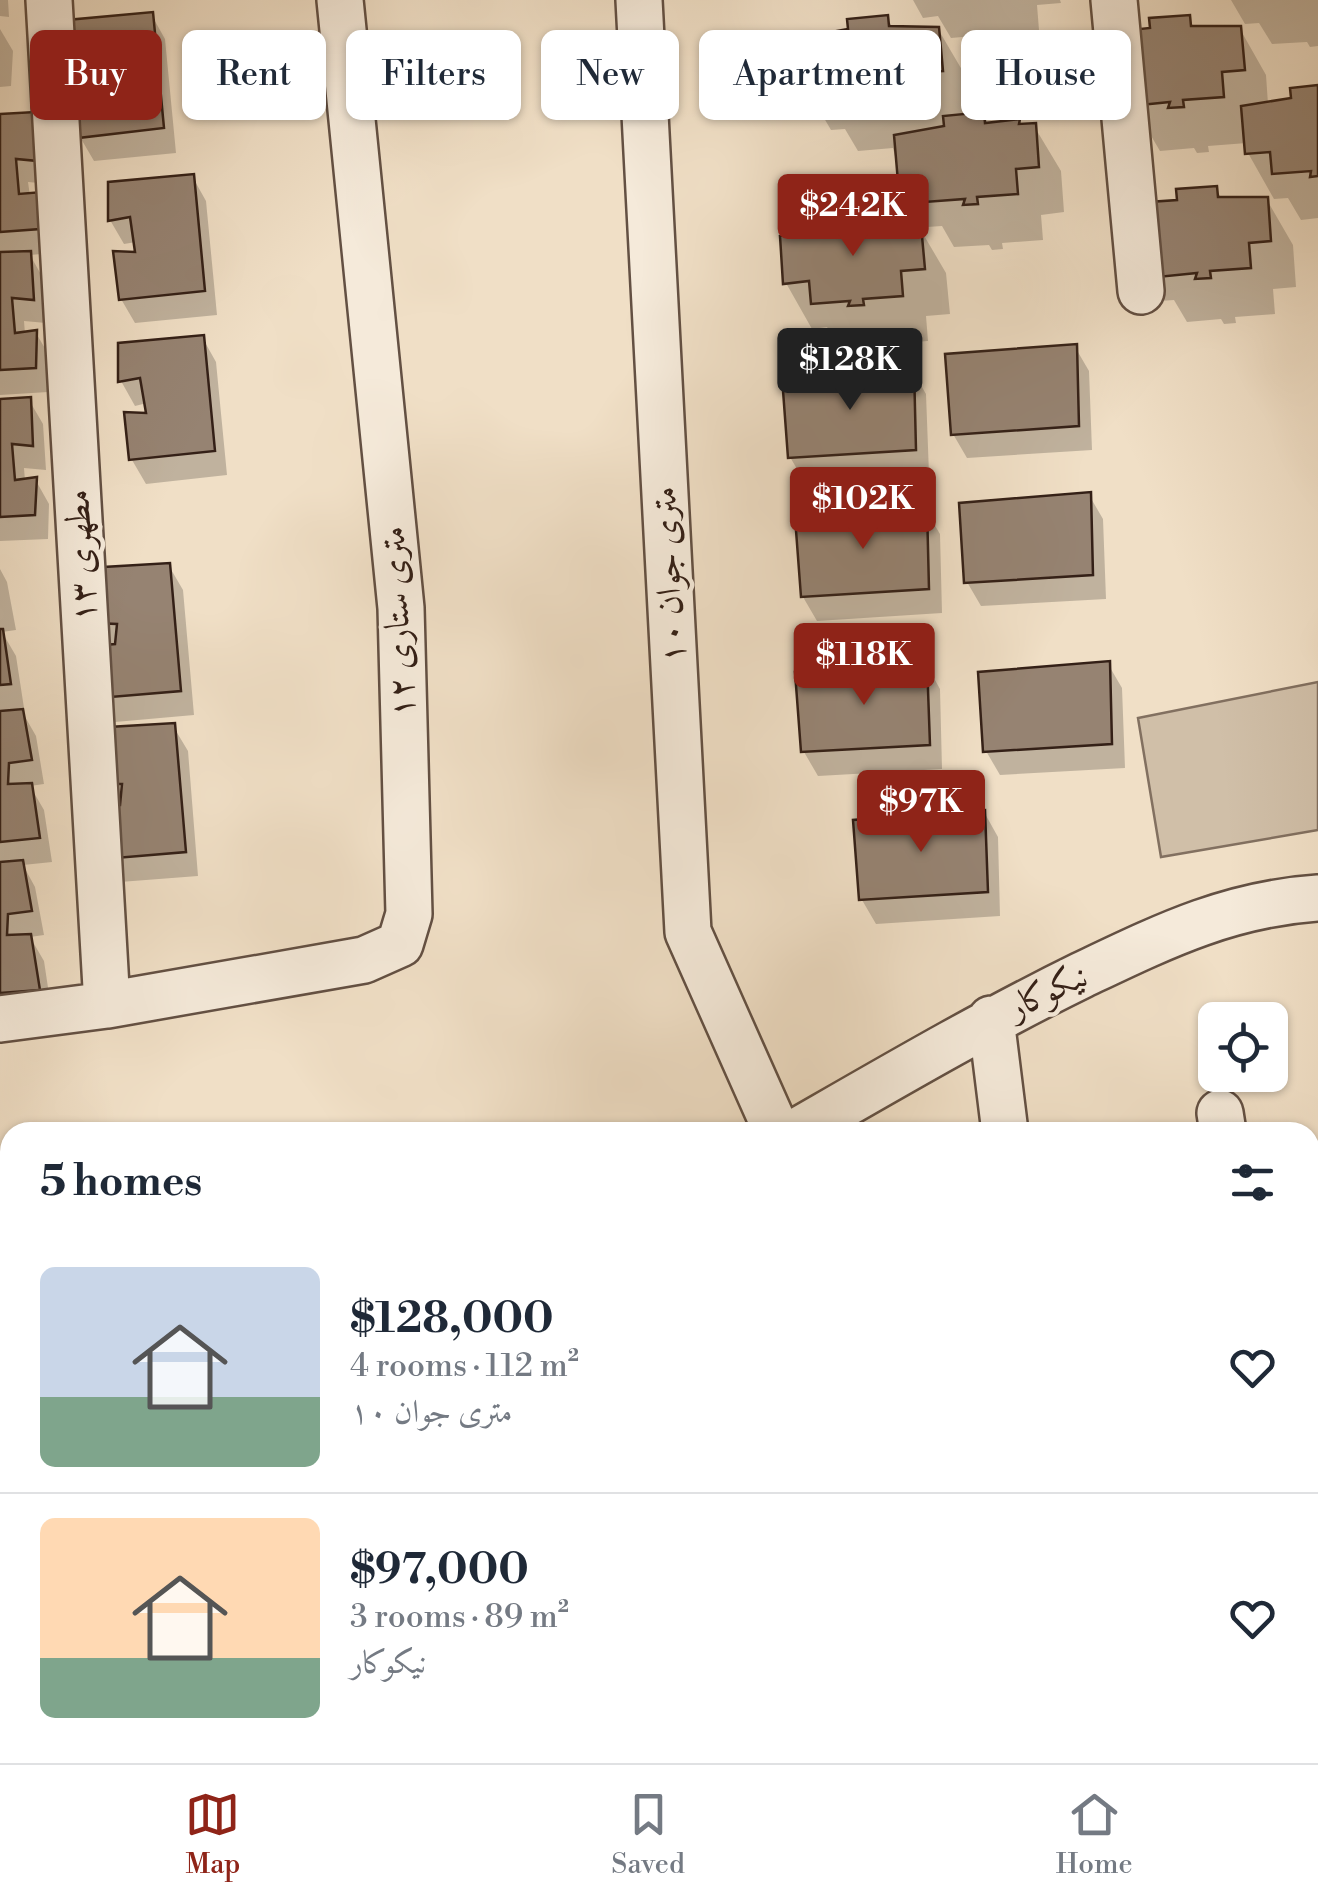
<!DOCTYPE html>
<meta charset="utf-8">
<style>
body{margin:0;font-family:"Libre Bodoni",Amiri,serif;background:#f6f6f7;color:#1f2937;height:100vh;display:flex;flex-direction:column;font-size:38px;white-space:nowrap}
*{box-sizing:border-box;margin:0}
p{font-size:32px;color:#747a83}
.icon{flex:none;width:55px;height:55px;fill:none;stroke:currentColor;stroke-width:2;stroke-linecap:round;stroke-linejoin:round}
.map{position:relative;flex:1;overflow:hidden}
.panel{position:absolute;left:0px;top:1122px;width:1320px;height:642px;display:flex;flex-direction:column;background:#fff;border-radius:30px 30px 0 0;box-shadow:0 2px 8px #0004}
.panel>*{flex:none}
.banner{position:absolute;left:30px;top:30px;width:1260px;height:90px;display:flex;gap:20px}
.controls{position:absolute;left:1198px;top:1002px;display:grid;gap:20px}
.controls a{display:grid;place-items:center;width:90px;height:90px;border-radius:15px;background:#fff;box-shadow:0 2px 8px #0004;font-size:50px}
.price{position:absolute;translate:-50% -85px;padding:0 22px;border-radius:10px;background:#8f2418;color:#fff;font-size:32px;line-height:65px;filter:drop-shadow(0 2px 5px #0008)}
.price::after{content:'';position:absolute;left:50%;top:60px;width:30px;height:22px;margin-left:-15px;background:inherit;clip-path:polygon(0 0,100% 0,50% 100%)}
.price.selected{background:#222;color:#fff}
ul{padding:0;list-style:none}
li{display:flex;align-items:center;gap:30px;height:250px;padding:0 40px}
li+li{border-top:2px solid #e0e1e3}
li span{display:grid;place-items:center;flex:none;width:280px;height:200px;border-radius:15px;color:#555}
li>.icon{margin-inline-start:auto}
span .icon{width:120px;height:120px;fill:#fffc;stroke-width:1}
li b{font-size:42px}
h2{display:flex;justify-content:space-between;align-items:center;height:120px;padding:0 40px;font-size:42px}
.tag{padding:0 35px;border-radius:15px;background:#fff;box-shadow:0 2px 8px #0004;font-size:35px;line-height:90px}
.tag.selected{background:#8f2418;color:#fff}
.tabs{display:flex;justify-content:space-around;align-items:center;height:140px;border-top:2px solid #e0e1e3;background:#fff;font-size:28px;color:#747a83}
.tabs a{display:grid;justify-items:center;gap:5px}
.tabs .selected{color:#8f2418}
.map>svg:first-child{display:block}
.green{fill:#d0bfa8;stroke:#827060;stroke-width:2.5}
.shadow{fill:#0003}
.building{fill:#968372;stroke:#342017;stroke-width:2.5}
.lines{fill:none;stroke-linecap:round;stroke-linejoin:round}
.minor-casing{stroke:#635043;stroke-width:50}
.minor{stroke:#f5eada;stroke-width:45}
.labels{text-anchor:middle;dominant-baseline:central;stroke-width:9;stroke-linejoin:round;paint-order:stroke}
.street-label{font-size:35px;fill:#342017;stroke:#f5eada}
</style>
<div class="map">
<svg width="1318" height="1763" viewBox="0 0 1318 1763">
<rect width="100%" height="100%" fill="#f0dfc6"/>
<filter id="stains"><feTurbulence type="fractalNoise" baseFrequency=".002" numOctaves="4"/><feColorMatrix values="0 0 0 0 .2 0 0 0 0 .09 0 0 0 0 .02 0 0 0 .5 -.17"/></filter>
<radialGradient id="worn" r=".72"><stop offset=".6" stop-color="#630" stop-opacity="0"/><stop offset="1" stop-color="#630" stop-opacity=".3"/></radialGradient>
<path class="green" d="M1318,682v148l-157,27 -23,-139z"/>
<path class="shadow" d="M0,0h8l1,17 -9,-1z
M913,0h147l1,3 -24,2 2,25 -40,3 1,7 -12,1 -3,-6 -34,3 -13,-22 -15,2z
M1231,0h87v46l-8,1 -3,-5 -35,2 -13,-21 -14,1z
M151,14l14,25 11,114 -82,8 -14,-24 17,-45 -1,-12 -13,2 -13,-24z
M887,18l6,10 45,1 27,46 3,41 15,-2 6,11 45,1 27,45 3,41 -23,3 2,25 -41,3 1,6 -11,1 -3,-5 -35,2 -12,-21 -15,1 -26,-46 -8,-33 -35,3 -13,-22 -14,1 -27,-46 47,-53z
M1189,18l5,10 46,1 26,46 2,29 25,-4 25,-12v130l-17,2 -13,-22 -14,1 -26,-46 -1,-10 -39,3 1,6 -12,1 -3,-5 -34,3 -13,-22 -15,1 20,-100z
M0,29l13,22 -2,35 -11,1z
M34,115l17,69 -23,-2 2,14 23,57 -23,2 13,23 3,45 -22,-2 1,13 11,-1 14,24 -2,35 -48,3v-279z
M192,176l14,25 11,114 -82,8 -14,-24 17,-45 -2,-12 -12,2 -14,-24z
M1216,189l6,10 45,1 26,45 3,42 -23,2 2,25 -40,3 1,6 -12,1 -3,-5 -34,3 -13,-22 -14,1 -27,-46 46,-53z
M868,216l6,11h45l27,46 4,41 -24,2 2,25 -40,3 1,7h-12l-3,-5 -34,3 -13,-22 -15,2 -26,-46 46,-54z
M202,337l14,25 11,113 -81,9 -14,-24 17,-44 -2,-13 -12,3 -14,-25z
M1075,347l14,24 3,79 -125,8 -14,-24z
M912,370l14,24 3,80 -125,7 -14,-24z
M29,400l14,24 3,46 -22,-2 1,13 10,-2 14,25 -1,35 -48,2v-140z
M1089,495l14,24 3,80 -125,7 -14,-24z
M925,509l15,25 2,79 -125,8 -14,-24z
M169,566l14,24 11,125 -79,7 -14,-25 -5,-75z
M0,569l7,13 9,48 -14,2 14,24 8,52h-4l16,28 8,48 -14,2 14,24 8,52 -29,3 12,22 9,48 -14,2 14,24 8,53 -52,5z
M926,664l14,25 2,80 -124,7 -14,-24z
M1108,664l14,24 3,80 -125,7 -14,-24z
M173,726l15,25 10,125 -78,6 -20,-99z
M984,812l14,25 2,79 -124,8 -14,-24z
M0,1540l10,17v17l-4,-18h-5l9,35v26l-10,2z"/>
<path class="building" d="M153,12l11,116 -86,10 -5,-49 21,1 -5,-35 -22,4v-39z
M888,15l1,11 50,1 4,44 -23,1 2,25 -40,4v6l-15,1 1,-5 -39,3 -2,-23 -25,2 -4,-47 50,-9 -1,-10z
M1190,15l1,11h50l4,44 -23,2 2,25 -41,3 1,7 -16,1 2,-6 -39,4 -10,-75 29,-3 -1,-10z
M1318,85v91l-8,1 1,-6 -39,3 -2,-22 -25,2 -4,-48 50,-8 -1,-10z
M35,112l3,49 -22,-2 3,35 23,-2 -2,37 -40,3v-118z
M984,112l1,11 35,-4 -1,5 17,-1 3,44 -23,2 2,25 -41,3 1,7 -15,1 2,-6 -40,3 -1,-22 -26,2 -4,-47 50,-9 -1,-10z
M194,174l11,117 -86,9 -6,-49 22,1 -5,-35 -22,4v-39z
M1217,186l1,11h50l3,44 -22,2 2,25 -41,3 1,7 -16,1 2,-6 -39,4 -9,-75 28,-2 -1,-11z
M870,214l1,10 35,-3 -1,5 16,-1 4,44 -24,2 2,25 -40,3 1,6 -16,1 2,-5 -39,3 -2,-23 -26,3 -3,-48 49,-9v-10z
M31,251l3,49 -22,-2 3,35 22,-3 -1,38 -36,2v-118z
M204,335l11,116 -86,9 -5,-48 22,1 -6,-35 -22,4v-39z
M1077,344l2,82 -128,9 -6,-81z
M914,367l2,83 -128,8 -6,-81z
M31,397l2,49 -21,-2 3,36 22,-3 -2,38 -35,2v-118z
M1091,492l2,83 -129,8 -5,-80z
M927,507l2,82 -128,8 -6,-80z
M170,563l11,128 -82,7 -7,-52 23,-2 2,-20 -24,-1 -6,-55z
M0,629h3l8,55 -11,1z
M1110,661l2,83 -129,8 -5,-80z
M927,662l3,83 -129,7 -6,-80z
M23,709l9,51 -23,3 -1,21 24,-1 8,55 -40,4v-131z
M175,723l11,129 -82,7 -7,-52 23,-2 2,-21h-24l-6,-56z
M985,810l3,82 -129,8 -6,-80z
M23,860l9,51 -24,3 -1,21 24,-1 9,56 -40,3v-131z"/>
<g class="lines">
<defs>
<path id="minor" d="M639,0l49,932 89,200
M1114,0l27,291
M107,1005l257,-45 36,-16 9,-30 -8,-306 -61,-608
M0,1019l107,-14 -58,-1005
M991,1019l14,113
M1220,1113l3,19
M796,1132c94,-54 188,-109 286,-157 80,-38 146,-71 236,-77
M0,1306l10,57
M1310,1575l8,28
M0,1626l10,-3
M78,1755l2,8
M921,1755l2,8
M1196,1755l2,8
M10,1763l19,-8
M735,1763l35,-8"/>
</defs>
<use href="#minor" class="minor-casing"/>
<use href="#minor" class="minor"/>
</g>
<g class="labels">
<g class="street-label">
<text transform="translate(81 556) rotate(-93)">مطهری ۱۳</text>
<text transform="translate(669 575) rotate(-93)">۱۰ متری جوان</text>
<text transform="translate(398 622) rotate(-93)">۱۲ متری ستاری</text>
<text transform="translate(1048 992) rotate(-26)">نیکوکار</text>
</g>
</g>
<rect width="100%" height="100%" filter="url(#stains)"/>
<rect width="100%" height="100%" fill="url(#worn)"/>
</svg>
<div class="controls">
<a><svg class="icon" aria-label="locate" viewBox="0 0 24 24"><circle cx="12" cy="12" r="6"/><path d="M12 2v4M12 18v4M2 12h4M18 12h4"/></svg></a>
</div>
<b class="price" style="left:853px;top:259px">$242K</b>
<b class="price selected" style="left:850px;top:413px">$128K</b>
<b class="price" style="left:863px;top:552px">$102K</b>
<b class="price" style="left:864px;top:708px">$118K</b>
<b class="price" style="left:921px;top:855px">$97K</b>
<div class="banner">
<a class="tag selected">Buy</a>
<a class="tag">Rent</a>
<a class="tag">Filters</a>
<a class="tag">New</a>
<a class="tag">Apartment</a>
<a class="tag">House</a>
</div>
<section class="panel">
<h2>5 homes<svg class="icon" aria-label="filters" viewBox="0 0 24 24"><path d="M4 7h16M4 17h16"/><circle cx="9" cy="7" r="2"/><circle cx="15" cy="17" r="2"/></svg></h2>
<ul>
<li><span style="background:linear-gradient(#c9d6e8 65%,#7fa58c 0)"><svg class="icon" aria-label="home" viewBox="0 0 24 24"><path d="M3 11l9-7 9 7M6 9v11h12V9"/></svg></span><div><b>$128,000</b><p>4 rooms · 112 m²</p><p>۱۰ متری جوان</p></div><svg class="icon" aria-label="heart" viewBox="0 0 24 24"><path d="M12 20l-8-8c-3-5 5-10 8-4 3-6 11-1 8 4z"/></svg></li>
<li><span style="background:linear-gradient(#ffd9b3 70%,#7fa58c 0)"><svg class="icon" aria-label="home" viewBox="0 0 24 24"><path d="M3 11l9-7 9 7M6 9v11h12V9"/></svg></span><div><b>$97,000</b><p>3 rooms · 89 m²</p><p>نیکوکار</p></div><svg class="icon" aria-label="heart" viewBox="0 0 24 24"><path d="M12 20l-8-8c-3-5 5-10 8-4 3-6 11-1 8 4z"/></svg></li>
</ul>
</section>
</div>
<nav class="tabs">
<a class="selected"><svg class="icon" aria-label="map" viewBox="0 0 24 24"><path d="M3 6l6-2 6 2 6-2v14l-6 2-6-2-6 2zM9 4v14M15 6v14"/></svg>Map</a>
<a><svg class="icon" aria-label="saved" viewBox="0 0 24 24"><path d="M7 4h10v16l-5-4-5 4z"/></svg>Saved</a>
<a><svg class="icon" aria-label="home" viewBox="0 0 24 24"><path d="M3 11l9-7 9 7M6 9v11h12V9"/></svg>Home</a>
</nav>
